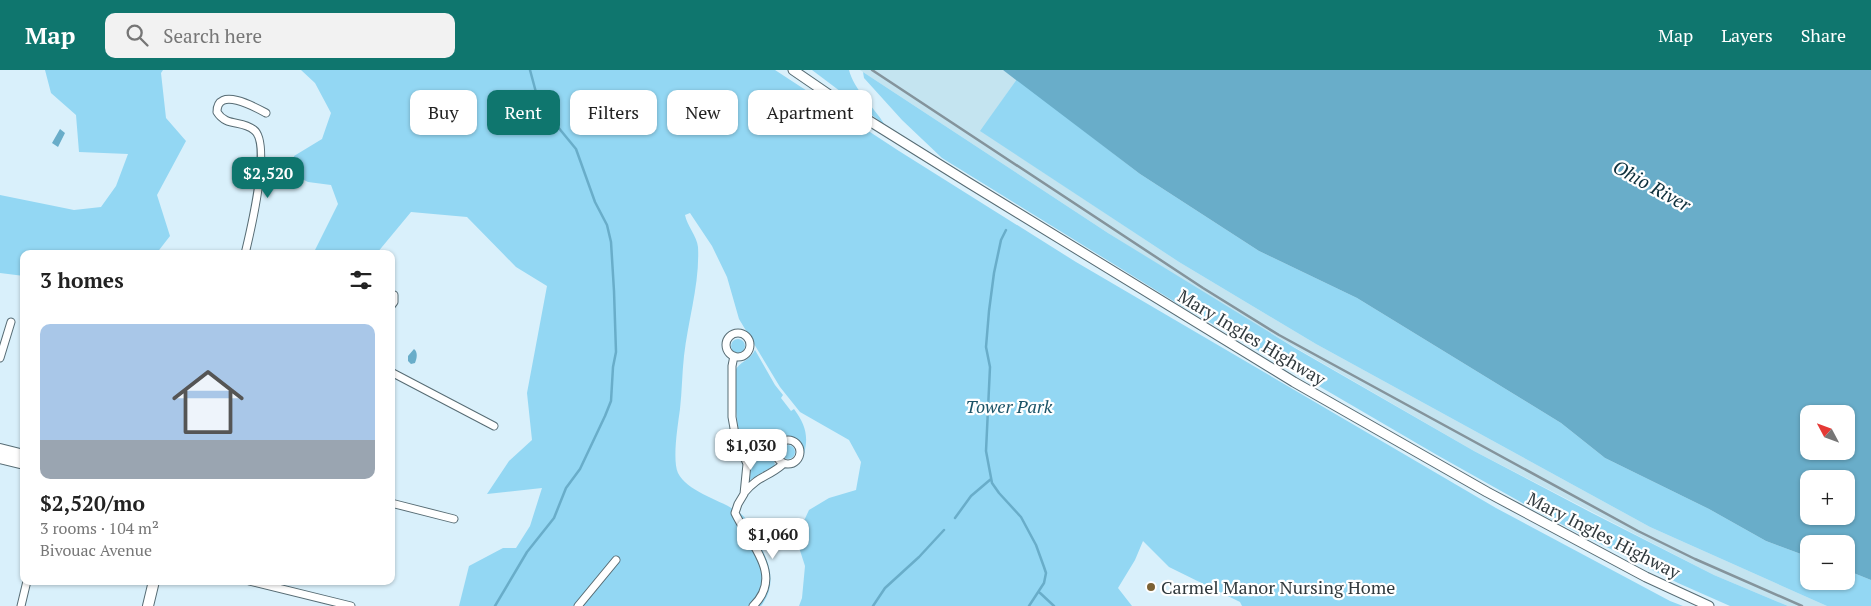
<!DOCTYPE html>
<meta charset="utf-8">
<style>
body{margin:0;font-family:"PT Serif",serif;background:#f2f2f2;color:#222;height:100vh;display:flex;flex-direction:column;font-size:19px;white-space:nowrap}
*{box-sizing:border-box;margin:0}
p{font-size:16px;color:#767676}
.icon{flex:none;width:28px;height:28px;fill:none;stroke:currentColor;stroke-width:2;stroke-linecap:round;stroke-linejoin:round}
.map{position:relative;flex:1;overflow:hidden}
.drawer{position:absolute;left:20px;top:180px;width:375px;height:335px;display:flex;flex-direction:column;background:#fff;border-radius:10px;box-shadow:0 1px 4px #0004}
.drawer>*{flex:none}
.banner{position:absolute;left:410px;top:20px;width:475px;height:45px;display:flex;gap:10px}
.needle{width:32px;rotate:311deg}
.tools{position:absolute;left:1800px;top:335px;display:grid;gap:10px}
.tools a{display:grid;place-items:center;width:55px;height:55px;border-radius:10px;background:#fff;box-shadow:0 1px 4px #0004;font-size:25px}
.price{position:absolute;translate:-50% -42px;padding:0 11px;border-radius:10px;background:#fff;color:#222;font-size:16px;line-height:32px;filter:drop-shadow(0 1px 2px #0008)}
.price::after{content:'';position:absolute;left:50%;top:30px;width:15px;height:11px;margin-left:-8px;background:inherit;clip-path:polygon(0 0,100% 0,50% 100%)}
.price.active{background:#0f766e;color:#fff}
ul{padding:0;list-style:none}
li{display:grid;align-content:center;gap:10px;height:265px;padding:0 20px}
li+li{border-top:1px solid #e0e0e0}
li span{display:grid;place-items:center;height:155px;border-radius:10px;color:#555}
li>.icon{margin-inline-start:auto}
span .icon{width:90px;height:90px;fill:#fffc;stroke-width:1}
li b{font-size:21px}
h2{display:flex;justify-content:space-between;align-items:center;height:60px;padding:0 20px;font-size:21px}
.pill{padding:0 18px;border-radius:10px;background:#fff;box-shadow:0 1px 4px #0004;font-size:18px;line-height:45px}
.pill.active{background:#0f766e;color:#fff}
header{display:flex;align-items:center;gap:30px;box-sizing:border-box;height:70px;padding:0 25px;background:#0f766e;color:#fff}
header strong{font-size:24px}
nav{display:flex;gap:28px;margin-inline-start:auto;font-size:18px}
.search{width:350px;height:45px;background:#f2f2f2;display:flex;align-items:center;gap:12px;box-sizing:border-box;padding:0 18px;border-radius:10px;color:#767676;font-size:19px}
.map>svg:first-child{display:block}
.built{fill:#c4e4f0}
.green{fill:#93d7f3}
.water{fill:#69adc9;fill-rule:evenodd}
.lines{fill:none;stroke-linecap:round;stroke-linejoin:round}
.stream{stroke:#69adc9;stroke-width:2.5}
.minor-casing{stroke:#576c74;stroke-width:9}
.tertiary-casing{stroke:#576c74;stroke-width:11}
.secondary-casing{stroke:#576c74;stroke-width:12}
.minor{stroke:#fff;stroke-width:7}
.tertiary{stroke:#fff;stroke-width:9}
.secondary{stroke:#fff;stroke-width:10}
.rail{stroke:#84949c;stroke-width:2.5}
.poi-dot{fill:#7c6234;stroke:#fff;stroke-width:2}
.labels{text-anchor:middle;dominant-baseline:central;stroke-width:4.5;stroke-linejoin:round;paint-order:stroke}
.street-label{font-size:18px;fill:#313a3e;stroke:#fff}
.park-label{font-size:18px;font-style:italic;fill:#1c5468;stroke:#fff}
.poi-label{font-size:18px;fill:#313a3e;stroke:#fff;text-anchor:start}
.water-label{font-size:19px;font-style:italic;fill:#0f313d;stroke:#fff}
</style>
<header>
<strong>Map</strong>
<div class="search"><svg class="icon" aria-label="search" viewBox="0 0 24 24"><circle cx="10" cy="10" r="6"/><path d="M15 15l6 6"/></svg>Search here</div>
<nav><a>Map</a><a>Layers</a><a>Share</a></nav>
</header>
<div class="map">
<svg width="1871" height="536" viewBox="0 0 1871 536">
<rect width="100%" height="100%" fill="#d9f0fb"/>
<path class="built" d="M860,0h143l14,9 -36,52 198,131 137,82 334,183 177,79h-39l-74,-31 -240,-124 -250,-145 -116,-73z"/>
<path class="green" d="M45,0h118l-2,3 5,45 20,23 -29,54 13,41 -14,18h-132v22l-24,-3v-78l74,15 27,-3 15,-21 12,-32 -49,-2 -3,-37 -25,-22z
M301,0h474l124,81 177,111 420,246 174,93 13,5h-441l-2,-4 -71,-35 -26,-26 -8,19 -17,28 14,18h-333l3,-8 3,-32 -9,-28 13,-28 20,-12 27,-8 5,-28 -12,-22 -49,-28 -20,-25 -41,-68 -12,-42 -15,-31 -22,-33 -5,2c2,11 12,21 13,32 2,36 -10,73 -14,109 -2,18 -2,35 -4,53 -2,15 -8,51 -2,64 10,20 45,27 63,41 6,4 9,13 12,19 14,23 27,48 8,73h-302l10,-40 34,-18h13l14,-22 12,-38 -55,6 22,-33 23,-21 -5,-47 20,-107 -31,-19 -49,-50 -56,-5 -34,41 -64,1 25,-50 -7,-19 -23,-3 -12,-6 -2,-20 28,-17 9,-26 -16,-30z
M812,0h37c5,20 25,37 36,55z
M863,2l245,161 187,115 179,103 118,62 122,62 74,31h-58l-52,-23 -127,-64 -114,-64 -262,-153 -233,-144 -40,-38 -38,-42z
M1017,9l123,95 119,77 98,47 204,125 44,35 104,51 57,32 43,16v24h37v-11l25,10v26h-44l-177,-79 -334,-183 -137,-82 -199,-131z
M731 276a7 7 0 1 1 14 0a7 7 0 1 1-14 0Z
M755,280l20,35 8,10 -2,3 10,13 3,-2c11,15 15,27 10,45 -4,-18 -23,-27 -31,-6 -3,7 4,13 1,19l-8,3 -16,10c2,-25 -7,-28 -11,-49 -4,-19 -4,-41 -4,-60 4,-9 15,-11 20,-21z
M781 382a7 7 0 1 1 14 0a7 7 0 1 1-14 0Z"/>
<path class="water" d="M1003,0h868v510l-25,-10v-26h-37v13l-43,-16 -57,-32 -104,-51 -44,-35 -204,-125 -98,-47 -119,-77zM1809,344h37v37h-37zM1809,409h37v37h-37z
M60,59l5,4 -7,14 -6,-4z
M414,279c4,3 3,9 1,14l-4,1 -3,-3v-5z"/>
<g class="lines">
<path class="stream" d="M1006,160l-5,10 -7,33 -5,38 -3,36 4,20 -4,84 6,32 7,10 22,24 15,28 8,22 2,6 -2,10 -15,23
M955,448l16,-22 20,-17
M1039,522l15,14
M495,536l32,-54 27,-34 12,-30 14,-19 25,-53 6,-15 2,-34 3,-15 -2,-61 -3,-49 -4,-17 -12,-23 -19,-53 -32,-39 -7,-14 -7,-26
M873,536l12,-18 34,-31 25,-27"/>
<defs>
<path id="minor" d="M245,184c5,-21 27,-111 9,-124 -12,-10 -28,-3 -37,-18 0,-26 38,-5 49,1
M391,236l3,-4v-7
M726 275a12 12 0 1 1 24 0a12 12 0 1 1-24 0Z
M734,286l-2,10v51l3,17 12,30 -3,30 -6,10 -3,9c14,30 50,62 18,93
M0,288l11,-36
M391,302l103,54
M776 382a12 12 0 1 1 24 0a12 12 0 1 1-24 0Z
M745,422c13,-16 23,-15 37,-27v-3
M391,433l63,16
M249,511l102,25
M21,536l6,-25
M578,536l38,-46"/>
<path id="tertiary" d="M793,0l54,37 122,76 325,199 193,110 159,85 63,29"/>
<path id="secondary" d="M0,379l24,6
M0,388l24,6
M148,536l6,-25"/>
</defs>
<use href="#minor" class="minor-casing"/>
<use href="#tertiary" class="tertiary-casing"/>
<use href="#secondary" class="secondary-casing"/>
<use href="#minor" class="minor"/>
<use href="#tertiary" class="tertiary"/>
<use href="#secondary" class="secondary"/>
<path class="rail" d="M872,0l331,218 76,47 359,196 57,28 107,47"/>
</g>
<circle class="poi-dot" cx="1151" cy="517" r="5"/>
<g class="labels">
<g class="street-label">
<text transform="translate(1252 267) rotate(31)">Mary Ingles Highway</text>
<text transform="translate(1604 465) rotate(27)">Mary Ingles Highway</text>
</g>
<g class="park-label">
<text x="1009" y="336">Tower Park</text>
</g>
<g class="poi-label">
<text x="1161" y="517">Carmel Manor Nursing Home</text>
</g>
<g class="water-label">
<text transform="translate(1652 115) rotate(29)">Ohio River</text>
</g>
</g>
</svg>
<div class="tools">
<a><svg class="needle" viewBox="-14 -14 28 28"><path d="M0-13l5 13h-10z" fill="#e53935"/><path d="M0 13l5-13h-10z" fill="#767676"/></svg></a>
<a>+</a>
<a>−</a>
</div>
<b class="price active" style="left:268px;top:129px">$2,520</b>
<b class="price" style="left:751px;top:401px">$1,030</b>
<b class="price" style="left:773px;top:490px">$1,060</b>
<div class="banner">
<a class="pill">Buy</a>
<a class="pill active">Rent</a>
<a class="pill">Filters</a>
<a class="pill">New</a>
<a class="pill">Apartment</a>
</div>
<section class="drawer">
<h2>3 homes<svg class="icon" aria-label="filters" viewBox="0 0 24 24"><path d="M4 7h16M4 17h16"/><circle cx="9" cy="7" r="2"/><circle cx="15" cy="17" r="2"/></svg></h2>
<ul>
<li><span style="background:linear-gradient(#a9c7e8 75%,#9aa5b1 0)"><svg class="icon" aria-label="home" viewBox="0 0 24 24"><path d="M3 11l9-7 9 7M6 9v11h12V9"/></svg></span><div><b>$2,520/mo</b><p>3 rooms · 104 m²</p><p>Bivouac Avenue</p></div></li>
</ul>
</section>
</div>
